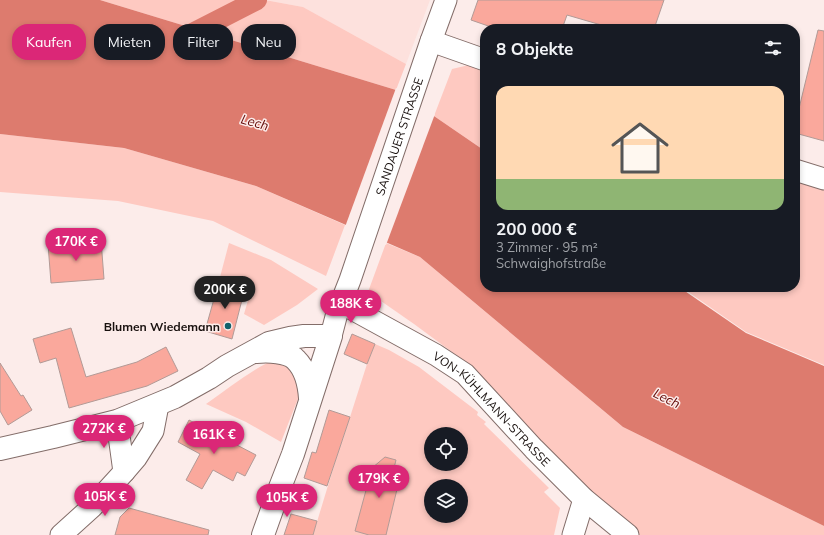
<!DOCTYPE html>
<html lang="de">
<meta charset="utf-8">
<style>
body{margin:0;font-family:Mulish,sans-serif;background:#242831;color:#f1f3f6;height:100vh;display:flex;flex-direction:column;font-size:15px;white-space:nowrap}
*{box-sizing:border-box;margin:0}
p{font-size:13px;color:#9ea1a6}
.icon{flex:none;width:22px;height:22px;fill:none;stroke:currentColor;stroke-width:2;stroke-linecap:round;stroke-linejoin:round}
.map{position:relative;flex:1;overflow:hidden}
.details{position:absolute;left:480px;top:24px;width:320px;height:268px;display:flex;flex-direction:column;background:#171b24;border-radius:16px;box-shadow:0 2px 6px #0003}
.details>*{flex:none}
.hud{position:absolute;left:12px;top:24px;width:380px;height:36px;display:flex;gap:8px}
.tools{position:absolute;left:424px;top:427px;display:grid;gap:8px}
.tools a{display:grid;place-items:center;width:44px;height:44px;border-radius:50%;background:#171b24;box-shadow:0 2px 6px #0003;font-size:20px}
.price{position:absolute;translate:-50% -34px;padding:0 9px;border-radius:14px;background:#db2777;color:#fff;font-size:13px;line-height:26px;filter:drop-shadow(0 1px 2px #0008)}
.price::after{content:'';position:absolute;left:50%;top:24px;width:12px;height:9px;margin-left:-6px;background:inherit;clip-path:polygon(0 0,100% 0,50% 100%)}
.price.on{background:#222;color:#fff}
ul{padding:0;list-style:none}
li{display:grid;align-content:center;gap:8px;height:212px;padding:0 16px}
li span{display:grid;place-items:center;height:124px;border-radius:12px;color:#555}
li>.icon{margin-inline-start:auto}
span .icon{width:72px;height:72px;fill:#fffc;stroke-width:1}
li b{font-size:17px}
h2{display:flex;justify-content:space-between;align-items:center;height:48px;padding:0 16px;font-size:17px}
.pill{padding:0 14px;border-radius:16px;background:#171b24;box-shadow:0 2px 6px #0003;font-size:14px;line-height:36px}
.pill.on{background:#db2777;color:#fff}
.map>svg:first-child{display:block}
.built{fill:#fde1dd}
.green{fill:#fec9c1;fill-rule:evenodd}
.water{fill:#dd7b6e}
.pier{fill:#fcecea}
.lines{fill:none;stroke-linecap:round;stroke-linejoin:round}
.canal{stroke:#dd7b6e;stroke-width:20}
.building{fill:#faa89c;stroke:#b29a96}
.minor-casing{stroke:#836d69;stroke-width:23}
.tertiary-casing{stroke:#836d69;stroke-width:24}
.minor{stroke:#fff;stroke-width:21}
.tertiary{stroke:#fff;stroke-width:22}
.poi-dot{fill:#13616b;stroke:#fcecea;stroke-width:1.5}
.labels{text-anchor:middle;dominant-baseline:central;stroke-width:3;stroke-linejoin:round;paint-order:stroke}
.street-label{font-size:12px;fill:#18100e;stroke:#fcecea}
.poi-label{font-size:12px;font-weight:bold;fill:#18100e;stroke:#fcecea;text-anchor:end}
.water-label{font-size:13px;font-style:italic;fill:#620705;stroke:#fcecea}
</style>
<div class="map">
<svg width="824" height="535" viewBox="0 0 824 535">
<rect width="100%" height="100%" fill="#fcecea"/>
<path class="built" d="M265,0h165l-24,64 -103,-57z"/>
<path class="green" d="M100,0h165l38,7 103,57 -10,26z
M469,65l16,4v82l-51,-35 18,-47z
M0,134l124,14 132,38 89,39 -19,51 -113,-55 -95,-20 -118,-9z
M795,179l29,11v175l-78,-33 -65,-45h114z
M229,243l42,17 47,29 -21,16 -33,20 -20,-11 7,-24 -32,-9z
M386,243l34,14 203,170 201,99v9h-189l-46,-38 -118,-131 -57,-42 -46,-32z
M375,344l14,6 30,17 59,45 -1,3 9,7 -2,2 65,64 -5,4 16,16 -6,27h-241l27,-89 3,-7 24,-75zM431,434h30v30h-30zM431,486h30v30h-30z
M281,357l22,29 -22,56 -35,-20 -40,-18c24,-17 48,-37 75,-47z"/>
<path class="water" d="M0,0h100l296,90 89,61v136h194l67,46 78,33v160l-201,-99 -203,-170 -164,-71 -132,-38 -124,-14z"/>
<path class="pier" d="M396,88l39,26 -49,131 -41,-18z"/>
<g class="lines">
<path class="canal" d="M175,42l82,-42"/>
</g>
<path class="building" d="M478,0h186l-10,29h-39l-48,-14 -5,14h-65l-26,-9z
M818,30l6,1v110l-29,-8v-8z
M101,240l3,39 -53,4 -3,-39z
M219,281l26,7 -13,51 -27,-8z
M71,328l15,49 51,-15 29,-15 12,24 -31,15 -78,22 -13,-50 -16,5 -7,-24z
M352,334l23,10 -8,20 -23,-10z
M0,363l21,33 2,-1 9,15 -24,15 -8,-14z
M329,410l21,7 -23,69 -23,-8 8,-26 4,1z
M189,420l67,35 -11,21 -8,-4 -4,9 -20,-11 -11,19 -16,-9 14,-26 -22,-12z
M385,457l11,3 -2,8 5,13 -13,54h-17l-14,-4 17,-63z
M129,508l80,22 -1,5h-93l5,-18z
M291,514l26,7 -4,14h-29z"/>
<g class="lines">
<defs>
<g id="minor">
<path d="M431,41l54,19"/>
<path d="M795,170l29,9"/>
<path id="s1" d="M341,303l95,52 29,19 69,75 50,50 44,36"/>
<path id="s2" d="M331,336l6,-23 13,-33 81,-239 15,-41"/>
<path d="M117,421l7,51"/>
<path d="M61,535l31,-28 32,-35 12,-14 17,-27 5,-26"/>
<path d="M573,535l11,-36"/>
</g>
<path id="tertiary" d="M256,352c11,-1 32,-1 40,8 10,10 13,24 14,38
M0,449l53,-12 64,-16 58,-24 34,-19 18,-12 42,-23 21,-5 14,-2h27l-38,118 -14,36 -16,45"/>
</defs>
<use href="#minor" class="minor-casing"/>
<use href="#tertiary" class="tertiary-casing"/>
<use href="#minor" class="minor"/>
<use href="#tertiary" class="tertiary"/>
</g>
<circle class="poi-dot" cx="228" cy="326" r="4"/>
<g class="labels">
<g class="street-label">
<text stroke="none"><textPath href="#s2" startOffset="211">SANDAUER STRASSE</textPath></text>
<text stroke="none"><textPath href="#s1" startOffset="186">VON-KÜHLMANN-STRASSE</textPath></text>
</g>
<g class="poi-label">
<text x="220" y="326">Blumen Wiedemann</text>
</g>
<g class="water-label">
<text transform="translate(255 122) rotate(16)">Lech</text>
<text transform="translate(667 398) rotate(26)">Lech</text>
</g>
</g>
</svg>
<div class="tools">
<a><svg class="icon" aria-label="locate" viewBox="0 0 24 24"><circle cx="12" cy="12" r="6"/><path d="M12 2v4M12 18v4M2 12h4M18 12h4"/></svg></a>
<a><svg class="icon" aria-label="layers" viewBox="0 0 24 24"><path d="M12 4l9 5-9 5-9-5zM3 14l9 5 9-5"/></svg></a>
</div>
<b class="price" style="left:76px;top:262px">170K €</b>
<b class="price on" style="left:225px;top:310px">200K €</b>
<b class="price" style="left:351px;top:324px">188K €</b>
<b class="price" style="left:104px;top:449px">272K €</b>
<b class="price" style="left:214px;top:455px">161K €</b>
<b class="price" style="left:379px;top:499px">179K €</b>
<b class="price" style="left:105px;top:517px">105K €</b>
<b class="price" style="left:287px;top:518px">105K €</b>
<div class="hud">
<a class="pill on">Kaufen</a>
<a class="pill">Mieten</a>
<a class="pill">Filter</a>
<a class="pill">Neu</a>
</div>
<section class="details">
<h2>8 Objekte<svg class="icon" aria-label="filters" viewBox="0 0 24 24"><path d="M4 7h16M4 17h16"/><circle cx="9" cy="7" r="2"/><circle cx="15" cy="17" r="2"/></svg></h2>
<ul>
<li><span style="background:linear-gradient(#ffd9b3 75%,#8fb573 0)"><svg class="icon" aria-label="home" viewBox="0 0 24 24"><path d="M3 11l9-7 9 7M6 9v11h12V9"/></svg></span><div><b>200 000 €</b><p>3 Zimmer · 95 m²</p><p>Schwaighofstraße</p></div></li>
</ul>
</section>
</div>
